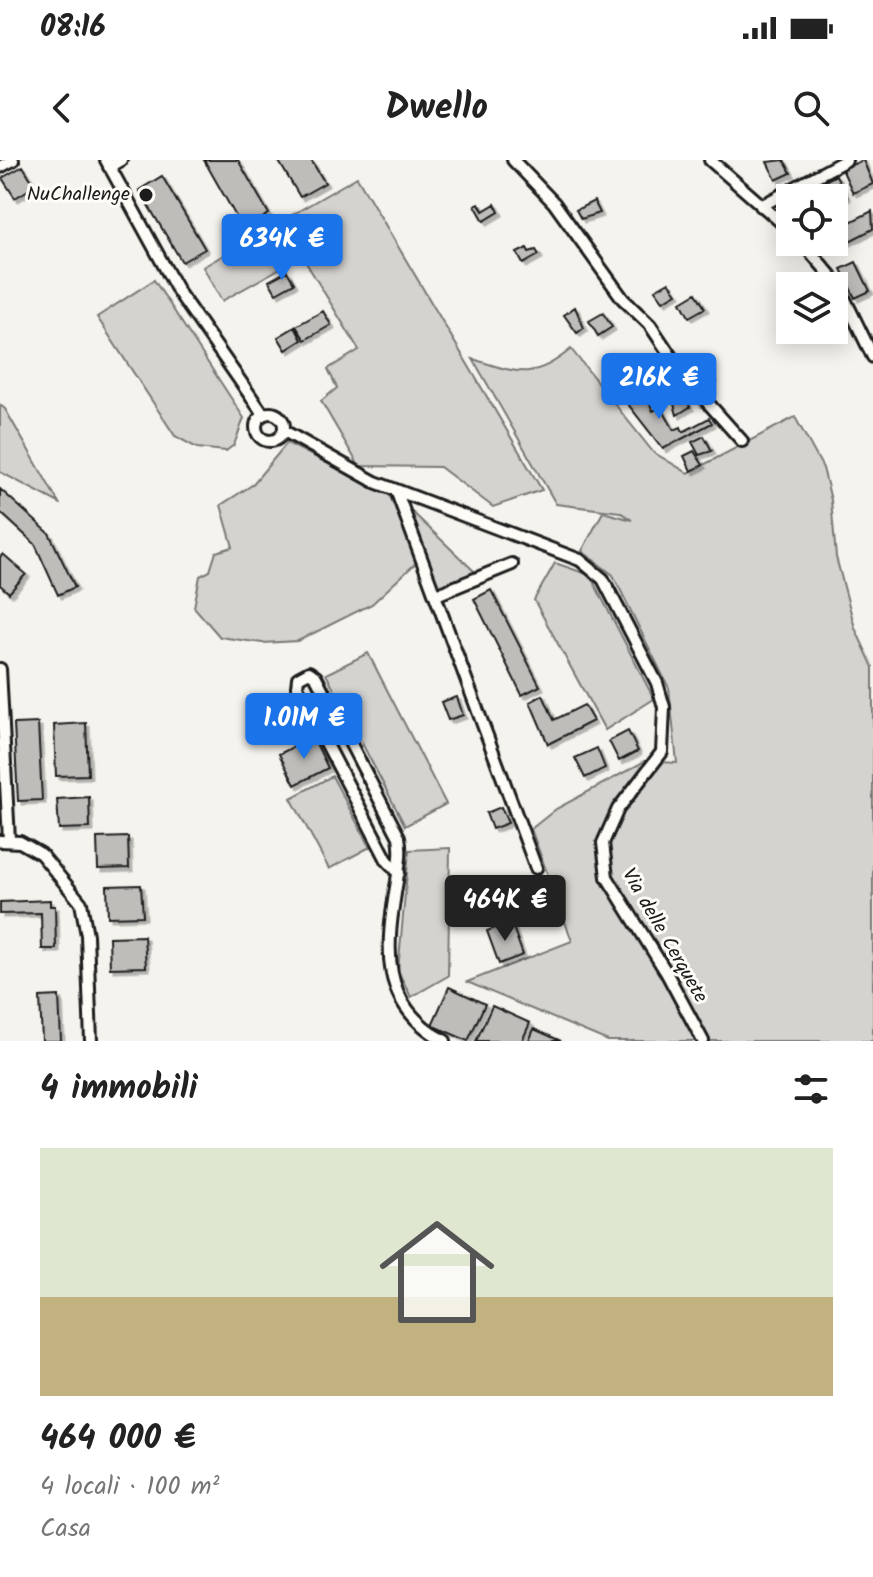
<!DOCTYPE html>
<html lang="it">
<meta charset="utf-8">
<style>
body{margin:0;font-family:Kalam,sans-serif;background:#f2f2f2;color:#222;height:100vh;display:flex;flex-direction:column;font-size:30px;white-space:nowrap}
*{box-sizing:border-box;margin:0}
p{font-size:26px;color:#767676}
.icon{flex:none;width:44px;height:44px;fill:none;stroke:currentColor;stroke-width:2;stroke-linecap:round;stroke-linejoin:round}
.map{position:relative;height:881px;overflow:hidden}
.side{display:flex;flex-direction:column;background:#fff;flex:1}
.side>*{flex:none}
.controls{position:absolute;left:776px;top:24px;display:grid;gap:16px}
.controls a{display:grid;place-items:center;width:72px;height:72px;border-radius:0px;background:#fff;box-shadow:0 4px 20px #0003;font-size:40px}
.price{position:absolute;translate:-50% -68px;padding:0 18px;border-radius:8px;background:#1a73e8;color:#fff;font-size:26px;line-height:52px;filter:drop-shadow(0 2px 4px #0008)}
.price::after{content:'';position:absolute;left:50%;top:48px;width:24px;height:18px;margin-left:-12px;background:inherit;clip-path:polygon(0 0,100% 0,50% 100%)}
.price.active{background:#222;color:#fff}
ul{padding:0;list-style:none}
li{display:grid;align-content:center;gap:16px;height:424px;padding:0 40px}
li span{display:grid;place-items:center;height:248px;border-radius:0px;color:#555}
li>.icon{margin-inline-start:auto}
span .icon{width:144px;height:144px;fill:#fffc;stroke-width:1}
li b{font-size:34px}
h2{display:flex;justify-content:space-between;align-items:center;height:96px;padding:0 40px;font-size:34px}
.status{display:flex;justify-content:space-between;align-items:center;height:56px;padding:0 40px;background:#fff;direction:ltr}
.status svg{height:22px;fill:currentColor}
header{display:flex;justify-content:space-between;align-items:center;height:104px;padding:0 40px;background:#fff;font-size:36px;font-weight:800}
.map>svg:first-child{display:block}
.green{fill:#d4d3cf;stroke:#787876;stroke-width:2}
.building{fill:#bebdba;stroke:#1c1c1c;stroke-width:2;filter:url(#shadow)}
.lines{fill:none;stroke-linecap:round;stroke-linejoin:round}
.minor-casing{stroke:#1c1c1c;stroke-width:16}
.minor{stroke:#fdfcf7;stroke-width:10}
.poi-dot{fill:#1c1c1c;stroke:#fdfcf7;stroke-width:3}
.labels{text-anchor:middle;dominant-baseline:central;stroke-width:6;stroke-linejoin:round;paint-order:stroke}
.poi-label{font-size:20px;fill:#1c1c1c;stroke:#fdfcf7;text-anchor:end}
.street-label{font-size:20px;fill:#1c1c1c;stroke:#fdfcf7}
</style>
<div class="status"><b>08:16</b><svg viewBox="0 0 49 12"><path d="M0 12V9h3v3zM5 12V6h3v6zM10 12V3h3v9zM15 12V0h3v12zM26 1h20v11H26zM47 4h2v5h-2z"/></svg></div>
<header><svg class="icon" aria-label="back" viewBox="0 0 24 24"><path d="M15 5l-7 7 7 7"/></svg>Dwello<svg class="icon" aria-label="search" viewBox="0 0 24 24"><circle cx="10" cy="10" r="6"/><path d="M15 15l6 6"/></svg></header>
<div class="map">
<svg width="873" height="881" viewBox="0 0 873 881">
<defs>
<filter id="shadow"><feDropShadow dx="3.5" dy="3.5" stdDeviation="0" flood-color="#0004"/></filter>
</defs>
<rect width="100%" height="100%" fill="#f4f3ee"/>
<filter id="ink" filterUnits="userSpaceOnUse"><feTurbulence type="fractalNoise" baseFrequency=".0125" numOctaves="2"/><feDisplacementMap in="SourceGraphic" scale="16" xChannelSelector="R" yChannelSelector="G"/><feConvolveMatrix kernelMatrix="1 2 1 2 8 2 1 2 1" color-interpolation-filters="sRGB"/></filter>
<g filter="url(#ink)">
<path class="green" d="M357,17l185,313 -49,17 -53,-40 -81,-1 -38,-65 16,-13 -9,-19 31,-19 -57,-94 -80,45 -19,-34z
M154,120l90,138 -10,27 -8,6 -29,-3 -22,-12 -78,-119z
M571,189l82,103 35,21 107,-56 28,51 8,32 5,57 19,71 18,39v374h-265l-141,-59 105,-41 -41,-112 25,-20 89,-48 32,2 -8,-75 -56,-113 -31,-24 21,-39 29,8 -12,-8 -64,-8 -83,-145c44,14 60,22 98,-10z
M0,245l5,4 54,94 -59,-31z
M287,283l102,51 30,66 -47,44 -74,37 -36,2 -42,-6 -26,-30 6,-31 10,-5 6,-19 17,-5 -12,-42 31,-20z
M405,345l72,69 -39,15z
M555,403l35,12 64,124 -49,31 -71,-130z
M368,493l78,151 -41,22 -79,-152z
M332,616l38,71 -41,22 -38,-71z
M450,688l-2,128 -37,21 -13,-26 11,-121z"/>
<path class="building" d="M204,0h34l31,54 -26,15z
M278,0h33l14,23 -25,14z
M784,0l7,13 -15,7 -9,-18z
M863,0l10,24 -20,9 -11,-24z
M23,6l12,20 -20,12 -13,-20z
M836,15l11,22 -9,4 -10,-3 -7,-15z
M162,16l43,73 -23,13 -43,-72z
M594,41l6,12 -19,6 -5,-9z
M479,43l4,8 12,-7 4,8 -15,9 -9,-16z
M872,51l1,18 -39,20 -4,-7h4v-12z
M527,88l2,4 7,-2 3,5 -16,9 -6,-11z
M856,102l14,29 -15,7 -14,-29z
M287,111l7,12 -18,10 -7,-12z
M669,122l8,11 -14,8 -8,-11z
M696,133l9,15 -16,9 -8,-15z
M575,147l9,21 -7,5 -13,-18z
M323,151l8,14 -26,15 -9,-14z
M603,153l9,14 -14,9 -9,-15z
M295,167l7,13 -16,10 -8,-13z
M704,203l10,16 -11,7 -10,-16z
M638,209l7,14 -17,8 -6,-14z
M643,229l10,22 8,-4 13,23 7,-3 2,5 26,-14 3,5 -49,26 -39,-50z
M685,238l5,9 -13,8 -3,-11z
M704,276l8,15 -13,4 -7,-13z
M694,291l9,14 -12,6 -7,-15z
M0,329l49,44 26,54 -17,8 -23,-51 -35,-32z
M3,394l23,20 -17,19 -9,-8v-28z
M491,430l49,96 -18,9 -48,-96z
M288,532l16,30 -34,17 -15,-30z
M543,535l11,25 30,-15 9,16 -45,23 -18,-42z
M457,537l6,18 -15,5 -7,-18z
M38,563l4,77 -24,1 -4,-77z
M86,563l2,52 -32,1 -2,-51z
M628,571l10,20 -19,10 -10,-20z
M313,577l15,31 -33,17 -16,-31z
M597,588l8,20 -20,10 -10,-20z
M89,637l1,31 -31,1 -2,-30z
M501,647l7,16 -16,6 -6,-16z
M128,677l1,31 -31,1 -1,-31z
M141,725l2,31 -35,1 -1,-31z
M50,740v6h5l1,43h-14l-1,-36 -41,1v-12z
M488,740l2,8 6,-2 5,13 -13,4 -7,-20z
M511,762l12,33 -24,9 -12,-33z
M144,776l2,31 -36,1 -1,-31z
M449,827l36,17 -17,37 -36,-16z
M59,836l2,45h-19l-2,-44z
M492,846l38,17 -8,18h-46z
M534,869l27,12h-32z"/>
<g class="lines">
<defs>
<path id="minor" d="M106,0l73,133 84,121
M513,0l41,43 69,96 27,26 34,51 58,65
M710,0l80,70
M0,7l13,-7
M109,7l12,-7
M761,46l85,-46
M802,82l35,41 36,74
M256 267a14 14 0 1 1 28 0a14 14 0 1 1-28 0Z
M284,271l91,51 205,78 23,19 54,104 7,24 -2,45 -44,57 -15,34 4,34 59,95 37,69
M396,330l140,378
M436,435l76,-31
M0,509l9,171
M0,681l20,1 21,12 40,49 6,32 4,106
M399,713l-12,-13 -90,-173 1,-9 11,-6 7,5 83,160c3,16 0,28 -2,44 -11,67 -19,123 48,160"/>
</defs>
<use href="#minor" class="minor-casing"/>
<use href="#minor" class="minor"/>
</g>
</g>
<circle class="poi-dot" cx="146" cy="35" r="8"/>
<g class="labels">
<g class="poi-label">
<text x="130" y="35">NuChallenge</text>
</g>
<g class="street-label">
<text transform="translate(664 776) rotate(60)">Via delle Cerquete</text>
</g>
</g>
</svg>
<div class="controls">
<a><svg class="icon" aria-label="locate" viewBox="0 0 24 24"><circle cx="12" cy="12" r="6"/><path d="M12 2v4M12 18v4M2 12h4M18 12h4"/></svg></a>
<a><svg class="icon" aria-label="layers" viewBox="0 0 24 24"><path d="M12 4l9 5-9 5-9-5zM3 14l9 5 9-5"/></svg></a>
</div>
<b class="price" style="left:282px;top:122px">634K €</b>
<b class="price" style="left:659px;top:261px">216K €</b>
<b class="price" style="left:304px;top:601px">1.01M €</b>
<b class="price active" style="left:505px;top:783px">464K €</b>
</div>
<section class="side">
<h2>4 immobili<svg class="icon" aria-label="filters" viewBox="0 0 24 24"><path d="M4 7h16M4 17h16"/><circle cx="9" cy="7" r="2"/><circle cx="15" cy="17" r="2"/></svg></h2>
<ul>
<li><span style="background:linear-gradient(#dfe7d0 60%,#c2b280 0)"><svg class="icon" aria-label="home" viewBox="0 0 24 24"><path d="M3 11l9-7 9 7M6 9v11h12V9"/></svg></span><div><b>464 000 €</b><p>4 locali · 100 m²</p><p>Casa</p></div></li>
</ul>
</section>
